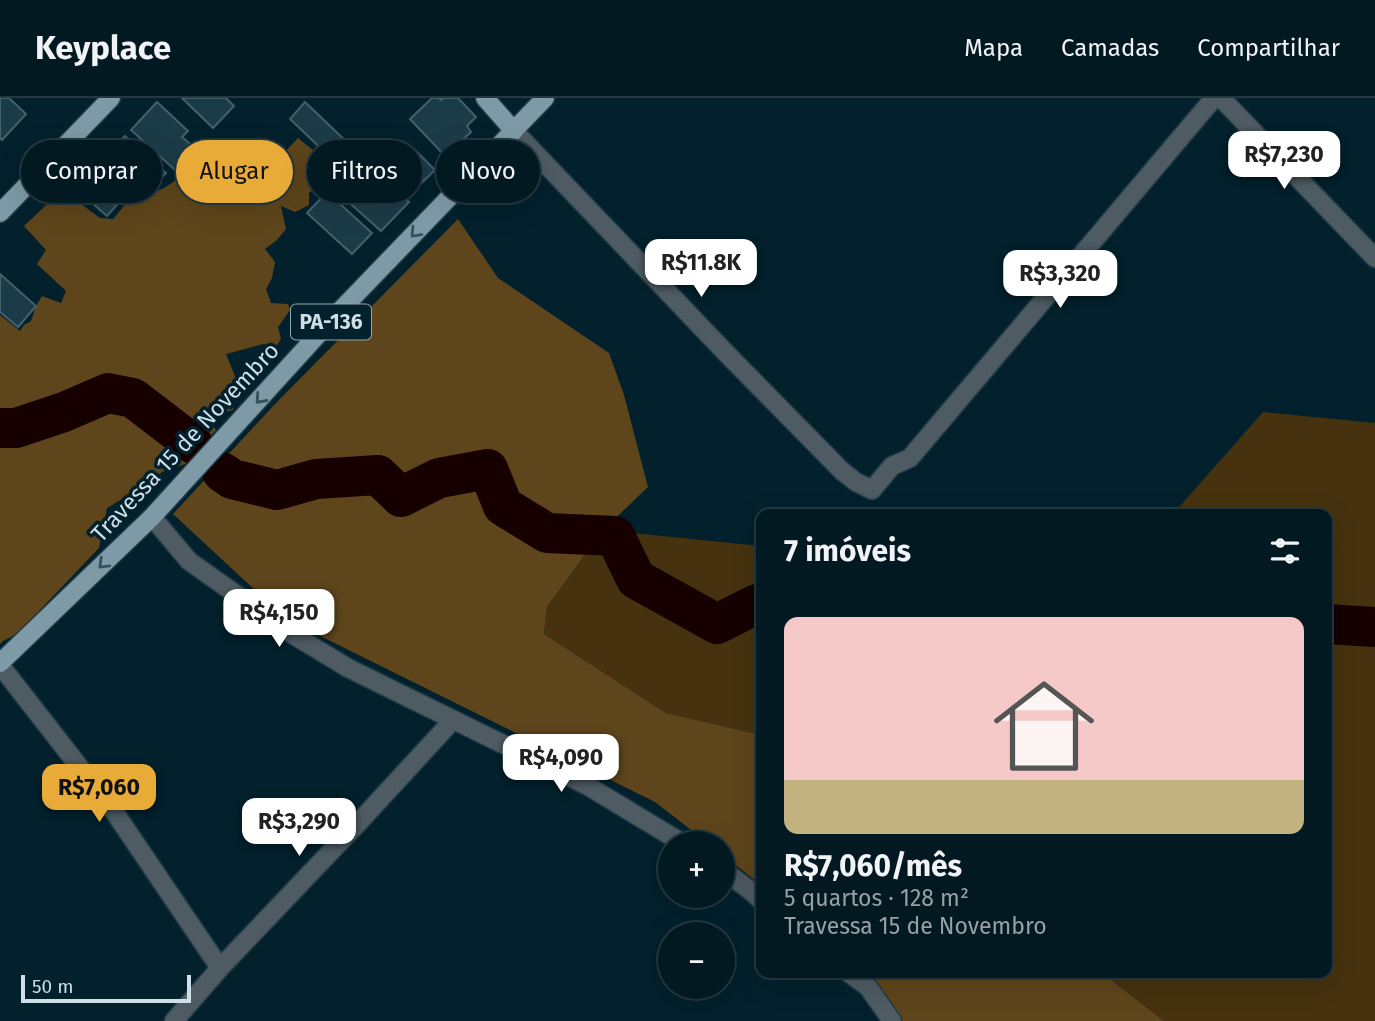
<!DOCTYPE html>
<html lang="pt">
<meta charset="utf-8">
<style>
body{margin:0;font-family:"Fira Sans",sans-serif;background:#0c222a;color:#f1f3f6;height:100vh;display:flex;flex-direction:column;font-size:26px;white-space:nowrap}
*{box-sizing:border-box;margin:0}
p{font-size:23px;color:#96a0a5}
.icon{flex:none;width:38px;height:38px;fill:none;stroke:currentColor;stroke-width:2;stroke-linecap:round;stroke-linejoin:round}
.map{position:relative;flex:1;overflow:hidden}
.side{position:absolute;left:756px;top:411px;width:576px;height:469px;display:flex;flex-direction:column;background:#021922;border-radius:14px;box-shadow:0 7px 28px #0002,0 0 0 2px #233840}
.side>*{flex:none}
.banner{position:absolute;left:21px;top:42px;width:630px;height:63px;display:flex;gap:14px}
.buttons{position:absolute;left:658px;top:733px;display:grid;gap:14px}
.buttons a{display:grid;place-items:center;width:77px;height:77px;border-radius:50%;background:#021922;box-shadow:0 7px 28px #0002,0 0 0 2px #233840;font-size:35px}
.scale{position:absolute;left:21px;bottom:18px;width:170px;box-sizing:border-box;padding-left:7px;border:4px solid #cedfe7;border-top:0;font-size:19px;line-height:24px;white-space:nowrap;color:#cedfe7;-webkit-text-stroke:5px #02212d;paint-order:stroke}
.price{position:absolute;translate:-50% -60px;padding:0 16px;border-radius:14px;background:#fff;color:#222;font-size:23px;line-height:46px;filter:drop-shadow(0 2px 4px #0008)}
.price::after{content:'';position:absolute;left:50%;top:42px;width:21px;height:16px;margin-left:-10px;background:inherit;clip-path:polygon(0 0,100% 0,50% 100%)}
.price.selected{background:#e9ab38;color:#111}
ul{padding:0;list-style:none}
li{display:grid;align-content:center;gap:14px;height:371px;padding:0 28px}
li+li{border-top:2px solid #233840}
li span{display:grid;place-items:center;height:217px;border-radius:14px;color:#555}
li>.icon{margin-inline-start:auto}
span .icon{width:126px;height:126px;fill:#fffc;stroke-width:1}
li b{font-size:30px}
h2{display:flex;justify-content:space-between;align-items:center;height:84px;padding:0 28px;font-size:30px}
.tag{padding:0 24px;border-radius:32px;background:#021922;box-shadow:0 7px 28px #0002,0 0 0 2px #233840;font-size:24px;line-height:63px}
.tag.selected{background:#e9ab38;color:#111}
header{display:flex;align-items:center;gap:42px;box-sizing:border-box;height:98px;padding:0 35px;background:#021922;border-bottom:2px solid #233840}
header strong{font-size:33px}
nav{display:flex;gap:38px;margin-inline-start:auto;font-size:24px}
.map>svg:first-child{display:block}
.green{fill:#46320e}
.forest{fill:#5e451b}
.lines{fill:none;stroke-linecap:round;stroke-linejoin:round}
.river{stroke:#160000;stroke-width:40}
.building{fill:#1c3b48;stroke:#42616f;stroke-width:2}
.minor-casing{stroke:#1f3c47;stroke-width:21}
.tertiary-casing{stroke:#1f3c47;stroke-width:21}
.primary-casing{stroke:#1f3c47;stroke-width:21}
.minor{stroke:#4e5b62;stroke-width:18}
.tertiary{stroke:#4e5b62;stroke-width:18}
.primary{stroke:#7e9aa7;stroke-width:18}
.oneway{stroke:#34515e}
.labels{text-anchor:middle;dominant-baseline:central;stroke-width:7;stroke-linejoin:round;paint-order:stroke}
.shield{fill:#02212d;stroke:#91a6af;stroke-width:2}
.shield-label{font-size:21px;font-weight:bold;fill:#cedfe7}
.street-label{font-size:23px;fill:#cedfe7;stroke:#02212d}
</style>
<header>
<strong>Keyplace</strong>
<nav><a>Mapa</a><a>Camadas</a><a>Compartilhar</a></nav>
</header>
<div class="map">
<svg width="1375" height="923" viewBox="0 0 1375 923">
<rect width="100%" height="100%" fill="#02212d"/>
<path class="green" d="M1263,314l112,11v598h-211l-62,-48h224v-459h-153z
M603,432l158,16v189l-95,-22 -122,-79 3,-27z"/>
<path class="forest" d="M298,40l33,27 -8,18 -14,10v12l-14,7 -14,-6 5,23 -9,11 -12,9 10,13 -3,16 -6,11 5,14 17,1 2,6 -12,17 3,12 -5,8 -13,-3 -37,10 11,27 -4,29 -27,7 10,13 -31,34 -23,8 -25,18 -30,18 -8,40 -82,86 -14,7 -3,3v-329l20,16 4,-6 7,-4 5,-15 6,-10 19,7 5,-12 -29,-27 9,-14 -22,-24 38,-36 38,28 13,1 21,-25c27,1 34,-9 55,-24l16,5 18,14 10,-10 1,-18 22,-7 17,-11 13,8z
M458,121l40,59 111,75 15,42 24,92 -45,43 -56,77 -3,27 122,79 95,22v150l-38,-30v-11l-15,-1 -53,-41 -369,-183 -113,-105 102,-110z
M857,875h245l62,48h-269z"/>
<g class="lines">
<path class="river" d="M0,330h16l48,-16 44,-19 25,5 60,46
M222,374l10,7 45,11 39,-11 62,-4 23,22 38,-19 49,-9 15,37 44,27 68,3 21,43 81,45 40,-20 4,3
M1326,526l49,3"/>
</g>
<path class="building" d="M0,0h9l17,16 -24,26 -2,-2z
M182,0h44l8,8 -21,22z
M432,0h7l2,2 2,-2h15l18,19 -9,9 4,6 -26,24 -35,-37z
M157,4l31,29 -6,6 13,11 -20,22 -44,-40z
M305,4l45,43 -15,17 -45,-43z
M125,38l41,37 -17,18 -9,-7 -5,6 -33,-28z
M414,51l21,21 -22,21 -21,-21z
M363,62l46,42 -28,29 -46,-41z
M100,66l20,17 -8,9 10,9 -15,17 -38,-33 14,-15 7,7z
M327,94l45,41 -20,21 -45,-41z
M0,176l36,32 -18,21 -18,-15z"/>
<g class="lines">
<defs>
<path id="minor" d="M1221,0l154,160
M514,33l211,221 117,119 14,11 16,8 20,-24 18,-8 304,-360
M0,567l113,145 107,158
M174,923l46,-53 140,-147 93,-101"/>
<path id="tertiary" d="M152,419l37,44 103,73 56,34 240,118 96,58
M723,772l24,18 14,12
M849,875l19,14 24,34"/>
<path id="primary" d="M485,0l29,33
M0,115l111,-115
M0,565l152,-146 182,-200 211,-219"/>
</defs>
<use href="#minor" class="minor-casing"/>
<use href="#tertiary" class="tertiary-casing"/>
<use href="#primary" class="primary-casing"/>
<use href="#minor" class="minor"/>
<use href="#tertiary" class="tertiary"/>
<use href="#primary" class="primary"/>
</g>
<defs><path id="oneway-chevron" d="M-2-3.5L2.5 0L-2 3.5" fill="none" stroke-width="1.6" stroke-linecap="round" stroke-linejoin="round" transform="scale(1.75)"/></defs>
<g class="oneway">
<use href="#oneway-chevron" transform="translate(415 135) rotate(134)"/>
<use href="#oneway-chevron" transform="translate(260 301) rotate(132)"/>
<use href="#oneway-chevron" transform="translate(103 466) rotate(136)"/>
</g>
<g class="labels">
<rect class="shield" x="291" y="206.5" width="80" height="35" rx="5"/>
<g class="shield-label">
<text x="331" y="224">PA-136</text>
</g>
<g class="street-label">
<text transform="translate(185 344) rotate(-47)">Travessa 15 de Novembro</text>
</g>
</g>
</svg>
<div class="buttons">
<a>+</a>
<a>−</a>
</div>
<div class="scale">50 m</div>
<b class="price" style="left:1284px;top:93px">R$7,230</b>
<b class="price" style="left:701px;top:201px">R$11.8K</b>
<b class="price" style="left:1060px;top:212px">R$3,320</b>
<b class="price" style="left:279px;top:551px">R$4,150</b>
<b class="price" style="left:561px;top:696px">R$4,090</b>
<b class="price selected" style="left:99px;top:726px">R$7,060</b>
<b class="price" style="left:299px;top:760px">R$3,290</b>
<div class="banner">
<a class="tag">Comprar</a>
<a class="tag selected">Alugar</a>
<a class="tag">Filtros</a>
<a class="tag">Novo</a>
</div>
<section class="side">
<h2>7 imóveis<svg class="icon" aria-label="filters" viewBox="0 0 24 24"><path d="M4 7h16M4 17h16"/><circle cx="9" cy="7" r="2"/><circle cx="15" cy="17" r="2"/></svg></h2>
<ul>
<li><span style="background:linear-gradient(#f6c9c9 75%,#c2b280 0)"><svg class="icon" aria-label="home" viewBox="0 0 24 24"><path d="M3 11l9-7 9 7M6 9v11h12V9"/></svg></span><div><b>R$7,060/mês</b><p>5 quartos · 128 m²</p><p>Travessa 15 de Novembro</p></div></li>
</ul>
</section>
</div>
